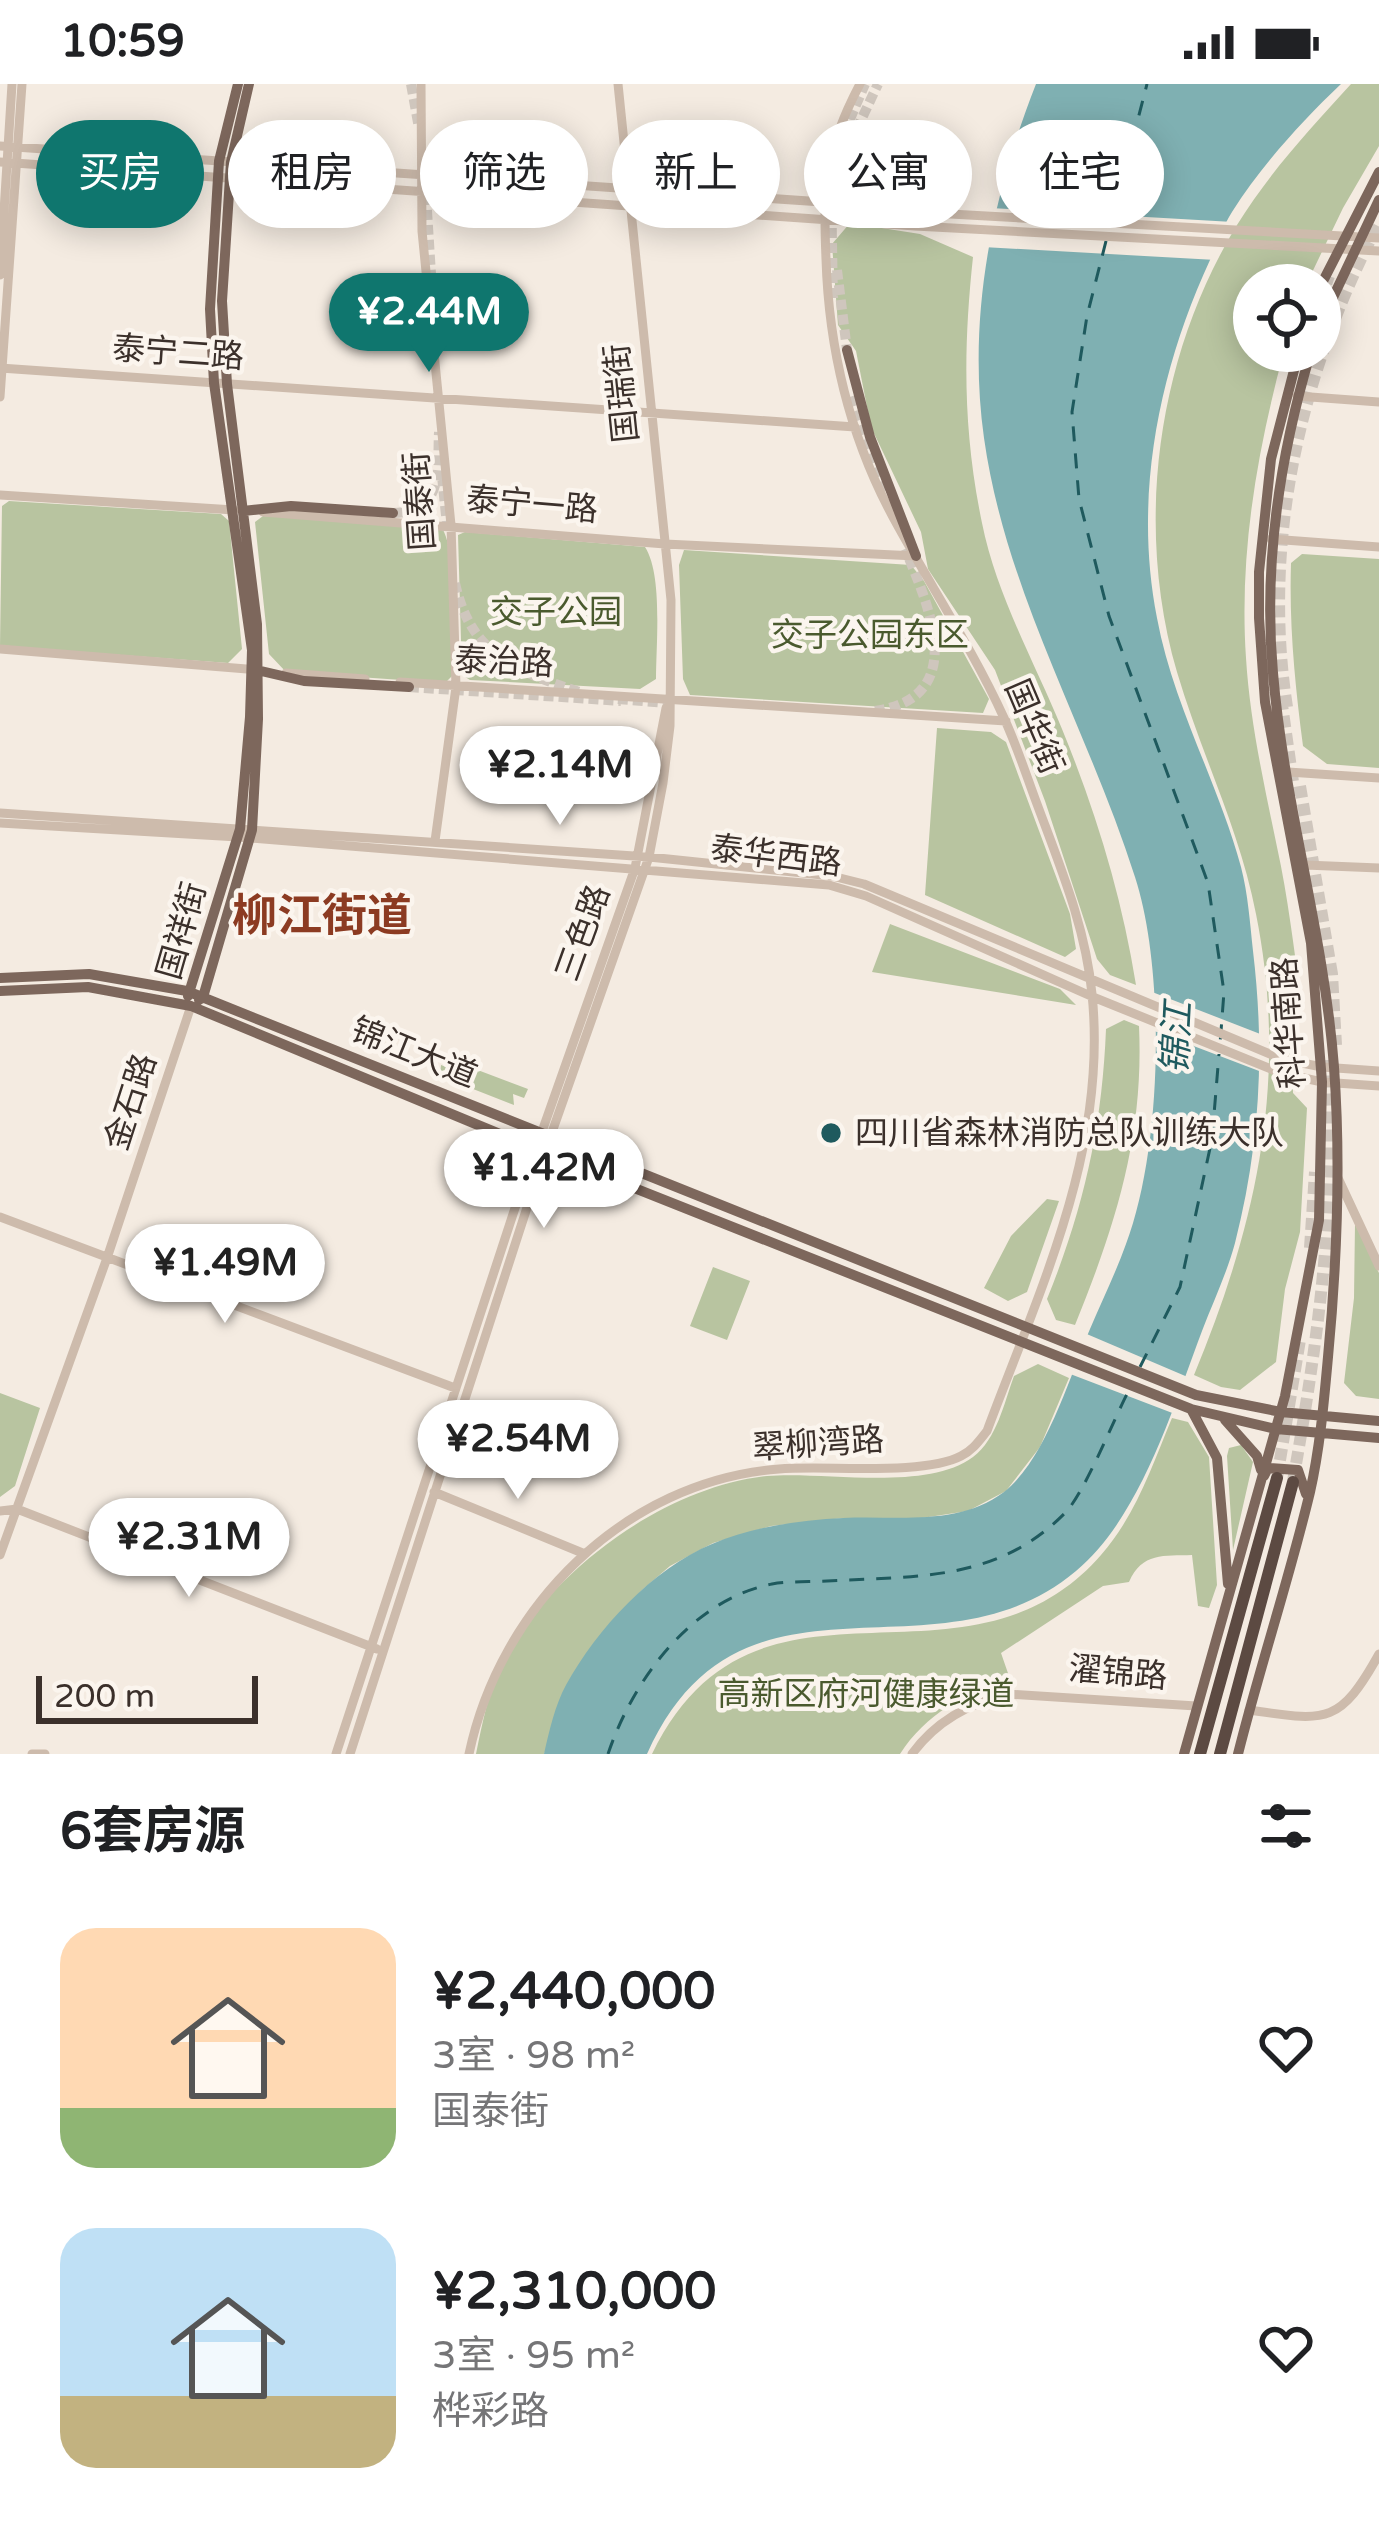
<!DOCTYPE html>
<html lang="zh">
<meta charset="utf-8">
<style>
body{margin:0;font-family:"Varela Round","Noto Sans SC",sans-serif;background:#f2f2f2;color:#202124;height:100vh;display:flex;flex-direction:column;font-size:45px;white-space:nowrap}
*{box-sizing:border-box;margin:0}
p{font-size:39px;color:#757577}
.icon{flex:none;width:66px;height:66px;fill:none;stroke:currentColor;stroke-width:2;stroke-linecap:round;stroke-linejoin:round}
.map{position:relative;height:1670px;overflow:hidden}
.panel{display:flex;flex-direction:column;background:#fff;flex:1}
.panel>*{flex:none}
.guide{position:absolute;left:36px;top:36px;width:1308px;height:108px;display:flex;gap:24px}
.controls{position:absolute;left:1233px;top:180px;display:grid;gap:24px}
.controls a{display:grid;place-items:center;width:108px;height:108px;border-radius:50%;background:#fff;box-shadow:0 6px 30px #0003;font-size:60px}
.scale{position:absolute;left:36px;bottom:30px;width:222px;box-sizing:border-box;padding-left:12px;border:6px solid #3b302b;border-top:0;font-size:33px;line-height:42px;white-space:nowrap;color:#3b302b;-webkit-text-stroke:9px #fbf5ee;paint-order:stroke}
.price{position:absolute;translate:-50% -102px;padding:0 27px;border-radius:42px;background:#fff;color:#222;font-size:39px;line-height:78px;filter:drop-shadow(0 3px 6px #0008)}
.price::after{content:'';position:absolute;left:50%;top:72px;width:36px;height:27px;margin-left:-18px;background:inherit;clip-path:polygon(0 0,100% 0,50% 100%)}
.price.current{background:#0f766e;color:#fff}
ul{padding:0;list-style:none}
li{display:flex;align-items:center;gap:36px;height:300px;padding:0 60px}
li span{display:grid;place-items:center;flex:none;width:336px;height:240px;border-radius:36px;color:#555}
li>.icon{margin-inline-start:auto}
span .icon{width:144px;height:144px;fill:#fffc;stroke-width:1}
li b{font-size:51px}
h2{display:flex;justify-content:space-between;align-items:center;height:144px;padding:0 60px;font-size:51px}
.chip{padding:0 42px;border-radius:54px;background:#fff;box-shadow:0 6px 30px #0003;font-size:42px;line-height:108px}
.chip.current{background:#0f766e;color:#fff}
.status{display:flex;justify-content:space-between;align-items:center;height:84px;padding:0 60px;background:#fff;direction:ltr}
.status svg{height:33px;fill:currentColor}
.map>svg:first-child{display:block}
.green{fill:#b8c4a0}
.water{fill:#7fb0b2}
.pier{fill:#f4ebe1}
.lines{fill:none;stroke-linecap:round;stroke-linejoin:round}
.ferry{stroke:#1f5a5e;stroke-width:3;stroke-dasharray:15 12;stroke-linecap:butt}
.major-tunnel{stroke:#cfc6bd;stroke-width:10;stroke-dasharray:10 5;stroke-linecap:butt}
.highway-tunnel{stroke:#cfc6bd;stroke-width:12;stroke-dasharray:12 6;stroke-linecap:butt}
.minor{stroke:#cdbbac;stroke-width:9}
.major{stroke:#7d675c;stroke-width:10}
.highway{stroke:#5c4a42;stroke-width:12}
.poi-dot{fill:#1f5a5e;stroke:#fbf5ee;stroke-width:4.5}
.labels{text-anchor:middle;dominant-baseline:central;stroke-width:9;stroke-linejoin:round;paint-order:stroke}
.street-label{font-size:33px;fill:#3b302b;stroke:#fbf5ee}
.park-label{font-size:33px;fill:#4a5a2e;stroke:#fbf5ee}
.poi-label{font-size:33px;fill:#3b302b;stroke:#fbf5ee;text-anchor:start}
.water-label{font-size:36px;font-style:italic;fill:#1f5a5e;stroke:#fbf5ee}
.district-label{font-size:45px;font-weight:bold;fill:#8c3b22;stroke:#fbf5ee}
</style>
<div class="status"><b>10:59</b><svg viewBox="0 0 49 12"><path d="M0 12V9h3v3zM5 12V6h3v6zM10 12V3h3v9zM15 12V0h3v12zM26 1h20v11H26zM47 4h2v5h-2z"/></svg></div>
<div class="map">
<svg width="1379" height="1670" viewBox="0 0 1379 1670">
<rect width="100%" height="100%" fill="#f4ebe1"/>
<path class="green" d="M1351,0h28v62l-36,62 -37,77h-52v66h30c-27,101 -45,202 -38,307 4,64 18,126 31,189 11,50 17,102 24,153l-22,3 4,36h9l1,54 14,15 -7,124 -15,57 -9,73 -36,28 -19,-3 -27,-12c63,-152 95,-296 62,-461 -16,-84 -55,-160 -79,-242 -43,-147 -20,-316 60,-447 32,-52 73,-96 114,-141z
M850,139l70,11 53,23c-10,93 -10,174 9,266 14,71 53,140 80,206 34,83 60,168 74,256l-26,-10 -13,-16 -52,-158 -50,-131 -67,-101 -7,-37 -50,-105 -15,-76 -18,-26 -6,-81z
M9,417l212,13 8,7 13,128 -14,14 -228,-17 2,-140z
M263,432l178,10c19,31 10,112 11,150l-7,7 -159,-11 -17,-18 -14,-132z
M465,448l180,15c18,28 11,97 11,132l-16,10 -170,-9 -8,-5 -4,-140z
M684,466l227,15 13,16 65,118 -6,14 -293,-18 -7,-16 -4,-114z
M1302,470l77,5v209l-52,-4 -24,-18c-8,-61 -14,-121 -12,-183z
M937,644l54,4 15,10 64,172 6,35 -11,8 -140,-62z
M890,840l170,65 16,16 -204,-33z
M1124,936l15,6c5,110 -23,198 -64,299l-19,-5 -9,-21c37,-91 55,-172 59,-270z
M441,981l31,12 3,-8 53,20 -4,9 -11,-4 1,11 -74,-29z
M1047,1115l12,2 -32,91 -19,9 -24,-13 27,-52z
M1355,1140l24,49v126l-23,-3 -12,-13 10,-85z
M713,1183l37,14 -23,59 -37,-14z
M1038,1280l31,14 -29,69 -34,44 -38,20 -46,7h-79l-72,8 -58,17 -43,23 -28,24 -47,52 -51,112h-68c6,-29 12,-61 25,-88 46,-93 162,-179 266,-190 58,-5 159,16 206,-19 24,-18 31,-54 41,-81z
M0,1309l40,15 -25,78 -15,11z
M1172,1334l16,4 21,35 8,128 -8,23 -11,-2 -6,-51c-28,1 -50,-3 -63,27l-26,4 -102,67 9,26c-46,14 -84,35 -110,75h-248c104,-214 312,-42 449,-199 35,-40 51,-89 71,-137z
M1241,1361l12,17 -20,88 -6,-94 2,-8z"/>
<path class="water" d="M1036,0h305c-39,37 -80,82 -109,128 -9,14 -15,32 -22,48 -51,110 -77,237 -53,358 16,87 61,164 84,249 7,27 9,56 12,84 12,100 7,194 -18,292 -8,30 -22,59 -33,88 -29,77 -62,187 -126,240 -141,119 -335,-26 -429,183h-103c5,-22 11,-49 22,-69 31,-56 86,-116 146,-141 40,-17 88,-24 131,-26 54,-3 114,9 161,-26 42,-33 65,-114 86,-163 12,-28 26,-57 36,-85 36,-95 40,-271 9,-367 -47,-148 -129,-283 -151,-439 -17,-121 8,-242 52,-354z"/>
<path class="pier" d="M990,124l243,14 -17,38 -233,-13z
M1147,906l121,47 -1,37 -118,-45z
M1082,1248l108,46 -15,36 -110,-42z"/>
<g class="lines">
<path class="ferry" d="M1112,136l35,-136
M1106,157l-19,75 -15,96 7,87 30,117 99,267 16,109 -4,52
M1140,1283l40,-80 32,-148 7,-85
M608,1670c25,-74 83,-154 164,-170 18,-3 38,-2 55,-3 89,-5 170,1 238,-68 19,-19 49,-94 63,-121"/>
<path class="major-tunnel" d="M411,0l8,44
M838,63l27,-63
M831,99l2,119
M831,100l47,-100
M426,111l6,95
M837,186l10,80
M850,313l34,95
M442,392l6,59
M393,429c52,-1 44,-43 46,-81
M455,499c16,73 62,88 127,110
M409,603l212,14
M618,615l59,5
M875,627c94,-14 55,-103 30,-162"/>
<path class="highway-tunnel" d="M1320,216l9,-24
M1281,614l14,98
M1287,623c-26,-167 14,-337 92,-484
M1300,702l32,188 4,71
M1310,1164l5,-76
M1277,1394l23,-138
M1293,1397c25,-140 44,-278 35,-421"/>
<path class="minor" d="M421,0l1,147 29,294 5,162 -21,154
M0,62l852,58 62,8 465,26
M0,78l915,64 464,25
M0,191l12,-191
M0,284l855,59
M1297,312l82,6
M0,313l22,-313
M0,411l234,15
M263,428l402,32 251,12
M1271,455l108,8
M0,565l258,21
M286,589l79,6
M400,598l606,39
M1288,688l91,6
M0,729l649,44 183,19 32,8 418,175 40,8 57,4
M0,739l238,14 591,48 37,11 227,101 188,76 41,9 57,4
M1305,781l74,3
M1338,1094l41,88
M0,1133l455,171
M434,1408l151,62
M0,1427l17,-2 360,140
M0,1471l107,-297 84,-252
M1249,1626c77,11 90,16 130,-56
M32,1670h13
M336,1670l179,-546 120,-340 31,-160
M350,1670l195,-602 104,-295 14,-74 7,-57 1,-126 -53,-516
M469,1670c31,-147 155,-273 310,-285 46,-4 144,7 182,-13 12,-6 18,-15 26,-25 53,-142 121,-282 105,-437 -6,-64 -30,-123 -52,-182 -12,-31 -22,-64 -36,-94 -30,-66 -70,-127 -105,-190 -47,-83 -70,-175 -73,-269 -3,-73 -1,-109 34,-175
M912,1670c24,-33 57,-51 96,-60l188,12"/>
<path class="major" d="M1320,203l59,-115
M1320,241l59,-125
M847,266l23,87 46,119
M243,427l48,-5 102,7
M261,587l43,10 105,6
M0,894l89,-4 98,17 1009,404 85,17 98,9
M0,907l88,-4 103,19 345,143 655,260 85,20 103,9
M188,912l52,-167 10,-112 2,-67 -38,-267 -4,-74 9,-148 19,-77
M199,916l4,-3 49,-167 6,-111 -1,-95 -30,-240 -5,-83 9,-139 18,-78
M1191,1325l26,49 11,126
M1225,1336l32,36 4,14
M1264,1392l4,-8 30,2 8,24
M1184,1670l101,-358 34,-176 3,-138 -11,-139 -46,-241 -6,-84v-46l12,-113 28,-108
M1238,1670c22,-88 51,-174 72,-262 10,-44 14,-91 18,-135 9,-95 13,-194 6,-290 -10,-133 -50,-262 -61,-394 -10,-109 7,-218 38,-322"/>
<path class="highway" d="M1200,1670l77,-276
M1220,1670l73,-272"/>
</g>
<circle class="poi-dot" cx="831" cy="1049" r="12"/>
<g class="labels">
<g class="street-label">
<text transform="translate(178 269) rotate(4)">泰宁二路</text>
<text transform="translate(622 309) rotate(-96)">国瑞街</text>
<text transform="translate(420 417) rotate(-94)">国泰街</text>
<text transform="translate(532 421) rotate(5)">泰宁一路</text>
<text transform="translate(504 578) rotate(3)">泰治路</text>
<text transform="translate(1034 643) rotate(67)">国华街</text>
<text transform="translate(776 772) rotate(7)">泰华西路</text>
<text transform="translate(182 847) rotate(-74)">国祥街</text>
<text transform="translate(583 849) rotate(-70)">三色路</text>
<text transform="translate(1289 939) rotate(-94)">科华南路</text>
<text transform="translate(414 969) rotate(22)">锦江大道</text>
<text transform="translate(131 1018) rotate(-72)">金石路</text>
<text transform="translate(818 1360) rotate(-4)">翠柳湾路</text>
<text transform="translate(1118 1589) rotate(5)">濯锦路</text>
</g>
<g class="park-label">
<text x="556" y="528">交子公园</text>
<text x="870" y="551">交子公园东区</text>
<text x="866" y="1610">高新区府河健康绿道</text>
</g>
<g class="poi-label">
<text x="855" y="1049">四川省森林消防总队训练大队</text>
</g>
<g class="water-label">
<text transform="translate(1177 954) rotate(-87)">锦江</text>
</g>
<g class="district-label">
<text x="322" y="833">柳江街道</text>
</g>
</g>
</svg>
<div class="controls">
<a><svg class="icon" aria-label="locate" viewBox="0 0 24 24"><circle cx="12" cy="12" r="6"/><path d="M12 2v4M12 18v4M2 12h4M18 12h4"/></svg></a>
</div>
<div class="scale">200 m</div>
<b class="price current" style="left:429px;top:291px">¥2.44M</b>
<b class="price" style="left:560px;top:744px">¥2.14M</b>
<b class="price" style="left:544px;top:1147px">¥1.42M</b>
<b class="price" style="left:225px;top:1242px">¥1.49M</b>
<b class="price" style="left:518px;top:1418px">¥2.54M</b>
<b class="price" style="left:189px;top:1516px">¥2.31M</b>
<div class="guide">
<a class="chip current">买房</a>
<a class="chip">租房</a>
<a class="chip">筛选</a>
<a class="chip">新上</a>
<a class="chip">公寓</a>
<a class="chip">住宅</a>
</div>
</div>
<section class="panel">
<h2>6套房源<svg class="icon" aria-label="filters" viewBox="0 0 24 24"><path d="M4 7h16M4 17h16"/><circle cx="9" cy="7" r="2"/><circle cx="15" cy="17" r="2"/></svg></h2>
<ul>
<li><span style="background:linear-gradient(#ffd9b3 75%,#8fb573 0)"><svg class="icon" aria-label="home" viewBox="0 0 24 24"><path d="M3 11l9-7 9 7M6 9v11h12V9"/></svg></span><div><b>¥2,440,000</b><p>3室 · 98 m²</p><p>国泰街</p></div><svg class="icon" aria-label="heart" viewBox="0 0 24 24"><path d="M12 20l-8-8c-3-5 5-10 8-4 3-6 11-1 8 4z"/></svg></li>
<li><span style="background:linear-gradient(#bfe0f5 70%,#c2b280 0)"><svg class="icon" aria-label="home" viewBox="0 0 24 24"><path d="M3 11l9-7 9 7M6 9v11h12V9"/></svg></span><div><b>¥2,310,000</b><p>3室 · 95 m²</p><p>桦彩路</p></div><svg class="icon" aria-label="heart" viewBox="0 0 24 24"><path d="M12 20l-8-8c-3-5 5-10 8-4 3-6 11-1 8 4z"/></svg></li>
</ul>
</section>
